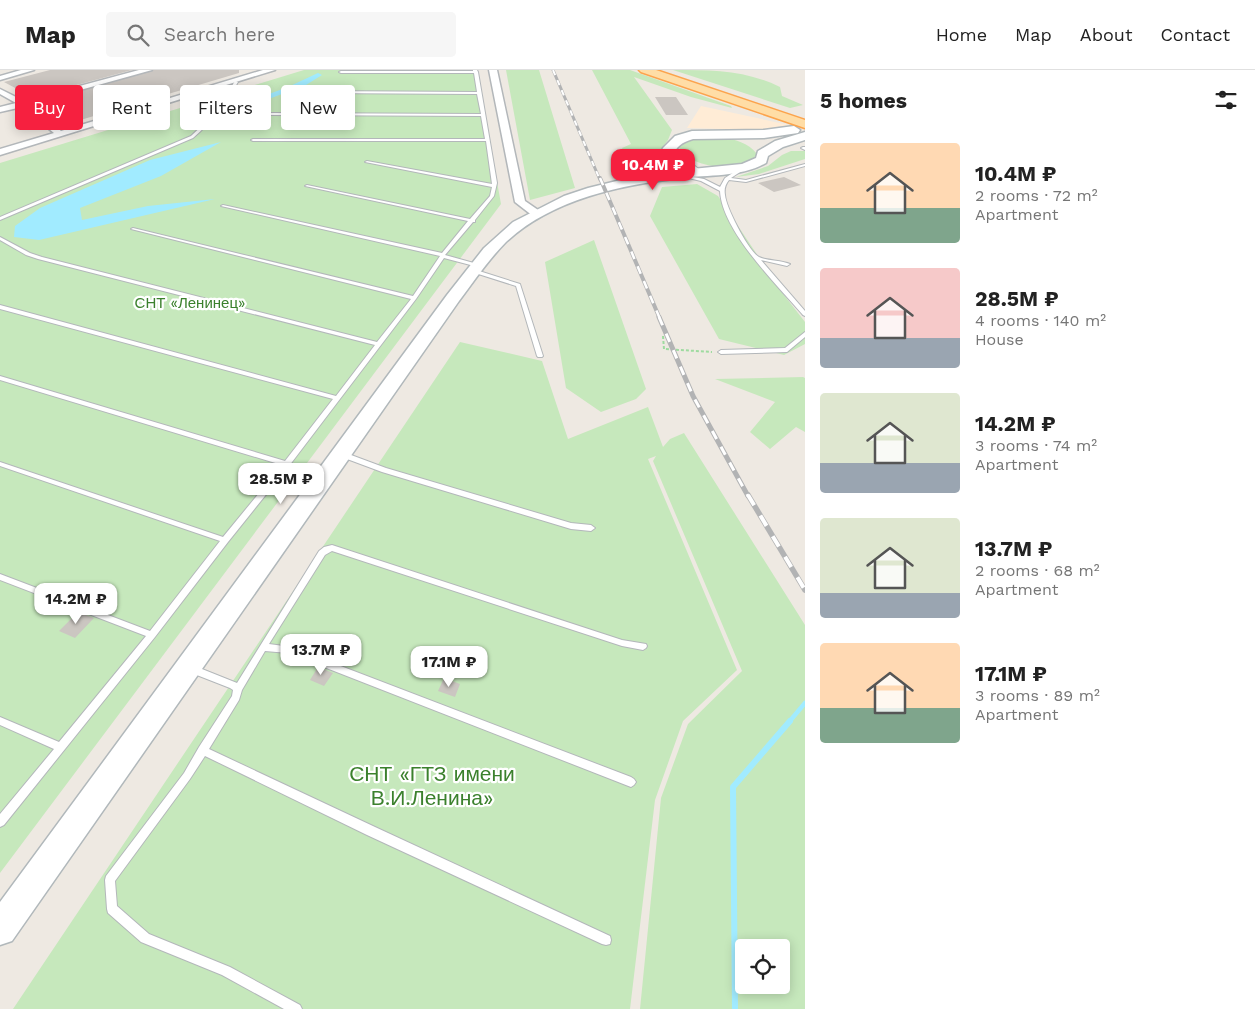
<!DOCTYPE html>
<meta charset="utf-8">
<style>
body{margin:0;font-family:"Work Sans",sans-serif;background:#f6f6f6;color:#222;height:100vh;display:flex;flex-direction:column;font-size:19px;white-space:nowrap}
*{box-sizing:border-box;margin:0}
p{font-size:16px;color:#767676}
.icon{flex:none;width:28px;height:28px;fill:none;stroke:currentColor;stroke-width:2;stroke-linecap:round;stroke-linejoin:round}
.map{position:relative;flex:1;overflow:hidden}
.drawer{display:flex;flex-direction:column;background:#fff;width:450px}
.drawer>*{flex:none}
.guide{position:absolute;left:15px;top:15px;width:475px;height:45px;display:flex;gap:10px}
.controls{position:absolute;left:735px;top:869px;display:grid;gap:10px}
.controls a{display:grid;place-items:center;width:55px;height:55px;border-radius:5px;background:#fff;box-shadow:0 2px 12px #0003;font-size:25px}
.price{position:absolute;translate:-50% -42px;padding:0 11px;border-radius:10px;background:#fff;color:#222;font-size:16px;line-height:32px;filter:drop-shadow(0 1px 2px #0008)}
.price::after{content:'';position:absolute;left:50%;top:30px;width:15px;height:11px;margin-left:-8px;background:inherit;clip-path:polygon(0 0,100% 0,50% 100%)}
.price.on{background:#f6203f;color:#fff}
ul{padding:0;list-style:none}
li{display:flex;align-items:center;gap:15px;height:125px;padding:0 15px}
li span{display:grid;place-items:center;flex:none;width:140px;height:100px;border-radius:5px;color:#555}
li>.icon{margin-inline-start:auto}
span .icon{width:60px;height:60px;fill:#fffc;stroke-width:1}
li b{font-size:21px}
h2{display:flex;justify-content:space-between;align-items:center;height:60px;padding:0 15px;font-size:21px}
.pill{padding:0 18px;border-radius:5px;background:#fff;box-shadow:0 2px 12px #0003;font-size:18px;line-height:45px}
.pill.on{background:#f6203f;color:#fff}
header{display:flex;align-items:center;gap:30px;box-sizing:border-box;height:70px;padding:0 25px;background:#fff;border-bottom:1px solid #e0e0e0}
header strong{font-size:24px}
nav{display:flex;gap:28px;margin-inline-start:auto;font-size:18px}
.search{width:350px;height:45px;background:#f6f6f6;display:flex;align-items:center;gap:12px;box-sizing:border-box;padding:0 18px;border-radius:5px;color:#767676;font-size:19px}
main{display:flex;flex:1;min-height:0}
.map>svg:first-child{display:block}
.commercial{fill:#ffecd6}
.green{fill:#c6e8bc;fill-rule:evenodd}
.water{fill:#a1ebff}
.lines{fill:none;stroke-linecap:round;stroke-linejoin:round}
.stream-far1{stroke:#a1ebff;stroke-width:4.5}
.stream{stroke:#a1ebff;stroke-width:6}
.building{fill:#cbc6c1}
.service-casing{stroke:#b3b7ba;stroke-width:2}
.minor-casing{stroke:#b3b7ba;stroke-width:3}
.secondary-casing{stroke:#b1b8bb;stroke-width:3}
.primary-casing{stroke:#fca44d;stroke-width:3}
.path{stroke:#9edba0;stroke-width:2;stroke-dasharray:3 2;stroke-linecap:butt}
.service{fill:#fff;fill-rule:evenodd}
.minor{fill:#fff;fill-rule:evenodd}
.secondary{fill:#fff;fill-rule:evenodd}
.primary{fill:#ffdda6;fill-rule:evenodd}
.rail-far3-casing{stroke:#b2b3b4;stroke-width:3}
.rail-far2-casing{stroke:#b2b3b4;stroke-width:4}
.rail-far1-casing{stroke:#b2b3b4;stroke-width:5}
.rail-casing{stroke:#b2b3b4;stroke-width:5.5}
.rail-far3{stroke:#fff;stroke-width:2;stroke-dasharray:5.5;stroke-linecap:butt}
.rail-far2{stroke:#fff;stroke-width:2.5;stroke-dasharray:8;stroke-linecap:butt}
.rail-far1{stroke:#fff;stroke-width:3;stroke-dasharray:9;stroke-linecap:butt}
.rail{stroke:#fff;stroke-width:4;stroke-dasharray:12;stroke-linecap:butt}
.labels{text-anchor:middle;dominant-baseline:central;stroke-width:4.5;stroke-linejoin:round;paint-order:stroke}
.far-park-label{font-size:15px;fill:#3b812d;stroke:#fff}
.near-park-label{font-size:21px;fill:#3b812d;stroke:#fff}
</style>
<header>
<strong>Map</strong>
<div class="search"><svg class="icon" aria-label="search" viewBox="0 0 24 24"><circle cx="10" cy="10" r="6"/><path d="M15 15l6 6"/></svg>Search here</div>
<nav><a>Home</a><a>Map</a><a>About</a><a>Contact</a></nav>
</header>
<main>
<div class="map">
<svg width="805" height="939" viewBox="0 0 805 939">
<rect width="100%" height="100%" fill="#eee9e2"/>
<path class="commercial" d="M701,36l88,19 -30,5 -72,-2z"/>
<path class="green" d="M304,0h173l24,134 -501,669v-710z
M506,0h33l36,118 -45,12z
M592,0h38l101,36 1,2 -41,-11 -57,-20 38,53 -4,10 -19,25 -19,-1 -8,-16 9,-4z
M673,0c40,0 72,0 107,17l2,9 21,9 -13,3z
M722,67c13,3 26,5 35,17l-1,5c-5,2 -10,6 -15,7 -19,4 -48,-1 -61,-15l-1,-6 12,-7z
M791,81h14v8l-46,15 -23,3 32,-11 14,-11z
M697,114l21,12 66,99 21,27v22l-21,11 -65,-16 -69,-123 12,-29z
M594,170l52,149 -10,10 -35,13 -35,-24 -21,-126z
M460,272l82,19 26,78 80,-32 15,40 7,-8 14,-6 121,192v384h-165l21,-211 27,-74 54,-53 -89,-210 3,-5 -8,3 89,211 -54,51 -28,79 -25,209h-617zM744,878h37v37h-37z
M803,307l2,1v54l-9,-5 -26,22 -20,-17 25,-30 -60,-23z"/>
<path class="water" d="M318,3l4,2 -16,10 -59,22 -5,-3 46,-17z
M221,72l-60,34 -81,32 2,12 66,-14 67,-7 -176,41 -25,-3 1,-11 25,-18 110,-48z"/>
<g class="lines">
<path class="stream-far1" d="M789,652l16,-19"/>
<path class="stream" d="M735,939l-2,-222 57,-66"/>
</g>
<path class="building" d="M50,0h82l-100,27 -28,-15z
M154,0h85v3l-162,48 -34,-19z
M655,27h21l12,18h-22z
M784,107l17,8 -27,7 -16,-9z
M78,542l16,6 -19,20 -16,-7z
M318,597l15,6 -9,13 -14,-6z
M444,608l16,6 -5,13 -17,-6z"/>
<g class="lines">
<defs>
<path id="service" d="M473,0h4l1,2 19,111 -3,13 -19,24v2h-2l-28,33 36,10 -3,2 -34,-9 -28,41 -127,167 -61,76 -73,95 -151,188 -4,2v-13l54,-65 -54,-24v-8l59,25 87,-106 -146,-56v-6l150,57 70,-90 -220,-75v-4l223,75 59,-72 -282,-85v-4l285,85 48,-62 -333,-90v-4l336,91 39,-51 -337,-86 -12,-4 -26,-15v-3l30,16 12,4 335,85 34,-43 -280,-70 2,-1 280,68 27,-40 -219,-50 2,-1 219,48 26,-32 -163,-35 2,-1 163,34 20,-23 2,-9 -127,-25 2,-1 125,23 -6,-43h-233l-2,-1 2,-1h232l-4,-23 -210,-1 -2,-1 2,-1 210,1 -4,-20 -163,-1 -2,-1 2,-1 163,1 -3,-19h-133l-2,-1 2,-1h132z
M235,11l3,1c-12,21 -26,40 -45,56l-193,82v-3l191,-81c18,-16 31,-34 44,-55z
M803,77h2v3l-4,-2z
M680,86h2l23,18v2h-4l-21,-18z
M805,94v2l-59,16 -17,-2c-4,5 -5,9 -4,15 1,12 23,56 34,62 8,4 22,3 31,7l-3,2 -26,-6 44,51v5l-2,-1c-26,-30 -81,-84 -83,-124l-19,-10 -21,-5 2,-1 22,4 16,8 5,-9 17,-11 4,1 -15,10 15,2z
M472,200h4l44,14 23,72 -1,1h-4l-1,-1 -21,-70 -44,-14z
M805,262v5l-18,15 -66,2 -3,-2 3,-2 64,-2z
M339,382h4l43,16 185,55 20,2 4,3 -4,3 -20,-2 -189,-57 -43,-16 -1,-2z
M332,475l290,95 24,4 1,2 -1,2 -3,2 -21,-4 -290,-95 -7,4 -56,89 22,3 340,130 3,2 2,3 -2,3 -3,2 -343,-134 -23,-2 -23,39 -3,10 -30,49 166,78 235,109 1,4 -1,4 -4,1 -4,-1 -235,-109 -162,-79 -15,23 -75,102 2,25 32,28 81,33 70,38 2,4h-18l-62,-34 -81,-33 -33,-29 -1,-4 -2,-29 1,-4 78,-103 15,-26 33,-51 1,-6 -3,-2 -41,-16 -1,-3 1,-3 3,-1 45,18 82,-132 5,-4z"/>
<path id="minor" d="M21,0h13l-34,10v-4z
M139,0h13l-122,34 31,27 202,-61h12l-275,85v-6l54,-16 -32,-26 -22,5v-5l16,-4 -16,-9v-5l24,12z
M489,0h8l28,131 16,11v4h-8l-18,-14z"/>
<path id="secondary" d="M794,56l6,4 -2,3 -34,5 -71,1c-25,7 -16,21 -31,33l80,-8 14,-6 2,-7 17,-10 30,-9v8l-22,7 -15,9 -2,7c-24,14 -57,12 -85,15 -60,7 -129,21 -175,64 -18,18 -32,39 -47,59l-447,640 -12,4v-43l447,-607 37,-47 29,-26 51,-26 24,-8 49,-12 13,-7 6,-5 7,-16 12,-12 17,-5 72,-1z"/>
<path id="primary" d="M639,0h17l149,50v8l-164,-56z"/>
</defs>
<use href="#service" class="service-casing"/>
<use href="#minor" class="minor-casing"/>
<use href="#secondary" class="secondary-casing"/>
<use href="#primary" class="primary-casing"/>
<path class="path" d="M663,266l1,13 48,3"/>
<use href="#service" class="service"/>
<use href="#minor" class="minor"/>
<use href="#secondary" class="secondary"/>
<use href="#primary" class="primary"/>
<defs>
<path id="rail-far3" d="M553,0l47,110"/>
<path id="rail-far2" d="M600,108l60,141"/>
<path id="rail-far1" d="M659,247l34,79 55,100"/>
<path id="rail" d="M748,425l57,95"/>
</defs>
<use href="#rail-far3" class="rail-far3-casing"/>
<use href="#rail-far2" class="rail-far2-casing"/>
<use href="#rail-far1" class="rail-far1-casing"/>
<use href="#rail" class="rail-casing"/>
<use href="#rail-far3" class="rail-far3"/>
<use href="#rail-far2" class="rail-far2"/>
<use href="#rail-far1" class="rail-far1"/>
<use href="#rail" class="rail"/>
</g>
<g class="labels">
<g class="far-park-label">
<text x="190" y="233">СНТ «Ленинец»</text>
</g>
<g class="near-park-label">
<text x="432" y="703">СНТ «ГТЗ имени<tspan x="432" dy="24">В.И.Ленина»</tspan></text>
</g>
</g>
</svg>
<div class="controls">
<a><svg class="icon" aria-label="locate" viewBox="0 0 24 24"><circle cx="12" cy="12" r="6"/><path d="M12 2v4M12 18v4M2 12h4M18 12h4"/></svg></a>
</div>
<b class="price on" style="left:653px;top:121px">10.4M ₽</b>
<b class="price" style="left:281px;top:435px">28.5M ₽</b>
<b class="price" style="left:76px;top:555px">14.2M ₽</b>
<b class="price" style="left:321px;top:606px">13.7M ₽</b>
<b class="price" style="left:449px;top:618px">17.1M ₽</b>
<div class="guide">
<a class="pill on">Buy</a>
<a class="pill">Rent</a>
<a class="pill">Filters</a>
<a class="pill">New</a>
</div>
</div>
<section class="drawer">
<h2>5 homes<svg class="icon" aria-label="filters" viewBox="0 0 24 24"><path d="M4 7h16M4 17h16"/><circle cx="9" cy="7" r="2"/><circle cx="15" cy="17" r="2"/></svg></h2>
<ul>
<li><span style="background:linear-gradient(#ffd9b3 65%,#7fa58c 0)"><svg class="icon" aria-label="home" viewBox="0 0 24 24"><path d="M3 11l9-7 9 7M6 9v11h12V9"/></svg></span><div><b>10.4M ₽</b><p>2 rooms · 72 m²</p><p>Apartment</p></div></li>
<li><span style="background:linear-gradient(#f6c9c9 70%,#9aa5b1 0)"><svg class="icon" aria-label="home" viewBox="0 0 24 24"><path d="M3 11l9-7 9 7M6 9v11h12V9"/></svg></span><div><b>28.5M ₽</b><p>4 rooms · 140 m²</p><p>House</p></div></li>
<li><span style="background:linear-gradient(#dfe7d0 70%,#9aa5b1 0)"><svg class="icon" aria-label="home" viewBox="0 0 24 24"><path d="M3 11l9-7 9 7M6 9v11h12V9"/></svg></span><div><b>14.2M ₽</b><p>3 rooms · 74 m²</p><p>Apartment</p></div></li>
<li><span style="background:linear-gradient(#dfe7d0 75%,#9aa5b1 0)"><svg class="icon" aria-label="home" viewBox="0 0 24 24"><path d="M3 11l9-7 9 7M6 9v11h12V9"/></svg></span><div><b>13.7M ₽</b><p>2 rooms · 68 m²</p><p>Apartment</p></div></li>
<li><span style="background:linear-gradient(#ffd9b3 65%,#7fa58c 0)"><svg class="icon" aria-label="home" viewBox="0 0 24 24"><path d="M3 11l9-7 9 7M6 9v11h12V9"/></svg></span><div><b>17.1M ₽</b><p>3 rooms · 89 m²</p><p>Apartment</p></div></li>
</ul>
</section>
</main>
